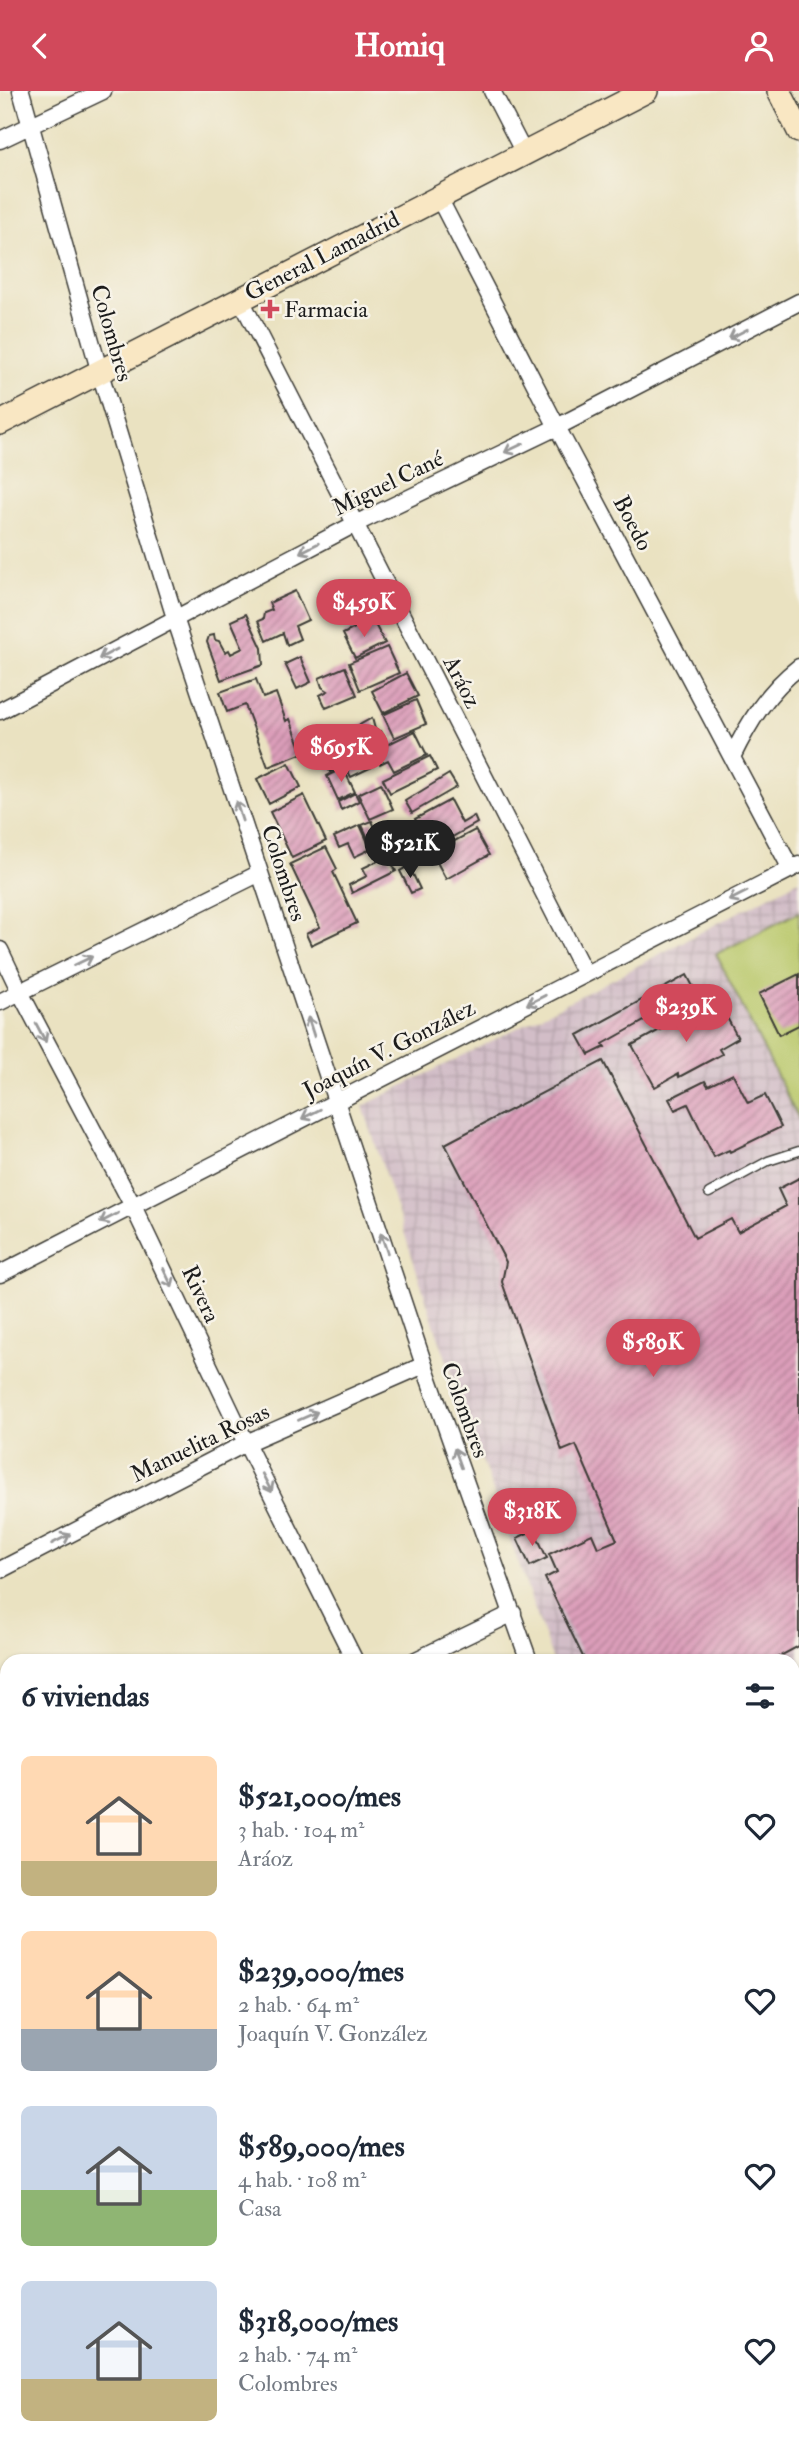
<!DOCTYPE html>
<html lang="es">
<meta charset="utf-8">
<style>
body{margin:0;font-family:"IM FELL Double Pica",serif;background:#f2f2f3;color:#1f2937;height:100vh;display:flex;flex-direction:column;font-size:26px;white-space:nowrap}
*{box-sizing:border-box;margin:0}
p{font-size:23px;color:#747a83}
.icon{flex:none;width:38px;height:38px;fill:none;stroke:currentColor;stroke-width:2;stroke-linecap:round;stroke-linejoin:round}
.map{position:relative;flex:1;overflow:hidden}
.side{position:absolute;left:0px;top:1563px;width:800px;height:800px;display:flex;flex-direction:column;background:#fff;border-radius:21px 21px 0 0;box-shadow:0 2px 5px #0004}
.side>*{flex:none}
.price{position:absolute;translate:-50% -60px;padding:0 16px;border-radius:24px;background:#d1495b;color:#fff;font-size:23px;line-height:46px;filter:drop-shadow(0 2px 4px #0008)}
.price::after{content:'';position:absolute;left:50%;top:42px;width:21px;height:16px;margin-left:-10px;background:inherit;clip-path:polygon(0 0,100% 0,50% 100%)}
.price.selected{background:#222;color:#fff}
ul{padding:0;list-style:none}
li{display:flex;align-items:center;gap:21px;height:175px;padding:0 21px}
li span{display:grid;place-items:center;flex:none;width:196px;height:140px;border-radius:10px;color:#555}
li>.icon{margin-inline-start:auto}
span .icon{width:84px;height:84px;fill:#fffc;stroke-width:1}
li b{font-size:30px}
h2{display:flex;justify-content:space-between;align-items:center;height:84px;padding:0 21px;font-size:30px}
header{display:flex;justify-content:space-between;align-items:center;height:91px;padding:0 21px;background:#d1495b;color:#fff;font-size:32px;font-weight:800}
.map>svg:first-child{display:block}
.industrial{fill:url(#industrial-grid)}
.green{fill:#b9c86a;stroke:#6a7243;stroke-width:2}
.building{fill:url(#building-hatch)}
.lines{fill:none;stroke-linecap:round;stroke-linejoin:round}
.lane-casing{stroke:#3b3a35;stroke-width:11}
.street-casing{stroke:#3b3a35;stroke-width:19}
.secondary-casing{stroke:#3b3a35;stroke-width:26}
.lane{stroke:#fff;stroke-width:8}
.street{stroke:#fff;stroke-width:16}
.secondary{stroke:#f9e7c3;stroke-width:23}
.oneway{stroke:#999}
.poi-dot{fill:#d1495b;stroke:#f7f3e8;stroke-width:2.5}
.labels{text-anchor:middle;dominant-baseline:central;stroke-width:5;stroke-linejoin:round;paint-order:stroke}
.street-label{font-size:23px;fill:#1c1c1c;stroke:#f7f3e8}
.poi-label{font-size:23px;fill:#1c1c1c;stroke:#f7f3e8;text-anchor:start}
</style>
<header><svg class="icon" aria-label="back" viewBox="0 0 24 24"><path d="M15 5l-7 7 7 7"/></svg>Homiq<svg class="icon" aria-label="person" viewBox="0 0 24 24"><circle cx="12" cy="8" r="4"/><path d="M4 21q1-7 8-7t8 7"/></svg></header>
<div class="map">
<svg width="799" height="2361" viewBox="0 0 799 2361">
<defs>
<pattern id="industrial-grid" width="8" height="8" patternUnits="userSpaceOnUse" patternTransform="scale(1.75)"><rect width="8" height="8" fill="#d2bdc7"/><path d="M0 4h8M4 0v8" fill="none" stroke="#b4a2aa"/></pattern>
<pattern id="building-hatch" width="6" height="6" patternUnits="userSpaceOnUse" patternTransform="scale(1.75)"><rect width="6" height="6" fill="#dc9eba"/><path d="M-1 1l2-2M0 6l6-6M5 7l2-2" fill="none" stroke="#b28096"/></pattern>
</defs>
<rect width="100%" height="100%" fill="#f7f3e8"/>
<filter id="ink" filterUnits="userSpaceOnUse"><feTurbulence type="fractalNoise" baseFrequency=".0143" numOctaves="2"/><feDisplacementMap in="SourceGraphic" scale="14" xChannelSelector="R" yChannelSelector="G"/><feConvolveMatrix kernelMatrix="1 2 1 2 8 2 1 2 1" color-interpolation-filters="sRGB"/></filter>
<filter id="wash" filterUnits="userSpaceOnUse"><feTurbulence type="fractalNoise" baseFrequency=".00686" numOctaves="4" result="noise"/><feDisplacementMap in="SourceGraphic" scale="28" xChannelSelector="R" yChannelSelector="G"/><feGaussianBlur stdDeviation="1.57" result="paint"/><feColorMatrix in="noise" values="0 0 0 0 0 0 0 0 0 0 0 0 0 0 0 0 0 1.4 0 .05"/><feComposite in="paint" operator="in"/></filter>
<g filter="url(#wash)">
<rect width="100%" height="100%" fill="#eae2c1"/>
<path class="industrial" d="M799,789v818l-6,3v-40h-240l-117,-331 -73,-224 229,-116z"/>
<path class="green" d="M799,821v208l-83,-166z"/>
<g id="blocks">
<path class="building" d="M295,500l13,29 -13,6 5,13 -13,6 -4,-12 -17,8 -8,-20 5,-2 1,-6 8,-3 -3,-7z
M246,523l16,34 1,17 -42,15 -14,-38 2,-6 5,-1 1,5 4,1 6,11 4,-2 2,4 12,-6 -12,-27z
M372,528l13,24 -30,15 -12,-24z
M387,556l12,26 -39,17 -11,-27z
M300,566l11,25 -14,7 -12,-25z
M345,576l12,28 -31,13 -6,-13 8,-4 -6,-4 -3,-9z
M406,582l12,23 -35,17 -11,-22z
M256,588l7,19 13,-5 10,28 4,-2 13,34 -35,14 -23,-62 -18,7 -7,-20z
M416,609l10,24 -32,14 -11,-23z
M372,627l4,15 -19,10 -10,-11z
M381,640l5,11 -24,12 -5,-10z
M415,640l12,24 -33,16 -6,-11 -8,4 -6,-13z
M346,642l10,11 5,12 -15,8 -12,-25z
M333,648l12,25 -15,8 -12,-26z
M366,664l6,12 -21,10 -6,-11z
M430,665l7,14 -47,23 -7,-14z
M289,672l12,24 -32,17 -12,-25z
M343,677l12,24 -17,8 -11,-24z
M449,683l8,13 -45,26 -7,-12z
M381,692l12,26 -23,10 -12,-25z
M355,702l4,8 -18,9 -3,-8z
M304,704l22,46 -34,17 -22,-46z
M450,709l12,23 12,-7 3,7 -46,26 -16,-30z
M372,730l11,23 -10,5 -11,-24z
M360,734l11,24 -17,8 -6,-13 -9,4 -5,-11z
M475,739l14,25 -43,24 -14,-26z
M326,756l11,22 -4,3 24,51 -46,22 -5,-11 14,-7 -30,-63z
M388,765l8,15 -44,22 -3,-8 18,-9 -4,-8z
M409,775l11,23 -9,4 -11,-22z
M799,883v51l-20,10 -20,-41z
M687,884l9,17 -93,52 2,3 -16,8 -11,-20z
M717,908l21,39 -19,11 3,5 -43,23 -1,-3 -23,13 -23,-42z
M603,970l92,177 36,-19 7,13 48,-26 -8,-17 21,-11v468l-28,15h-186l-40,-83 12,-6 -8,-18 43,-20 6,14 19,-8 -41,-95 -14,6 -2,-6 -58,-163 4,-20 -61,-118z
M733,983l15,29 17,-8 16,32 -51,25 -1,-2 -15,7 -26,-53 -13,6 -6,-11 36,-18 3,5z
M534,1439l13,28 -17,8 -13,-28z"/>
</g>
</g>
<g filter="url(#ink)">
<use href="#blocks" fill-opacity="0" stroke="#3b3a35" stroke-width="2"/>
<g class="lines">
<defs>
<path id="lane" d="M709,1102l59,-32 31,-10"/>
<path id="street" d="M21,0l79,282 75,245 249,747 105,296
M492,0l32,62
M0,49l103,-49
M438,105l119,231 234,442
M240,207l345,676
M0,620l355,-187 202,-97 242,-125
M732,666c17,-35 36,-66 67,-90
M0,859l20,42 113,214 113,237 109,218
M0,911l260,-129
M0,1183l799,-409
M0,1479l246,-127 178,-78
M414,1570l99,-48
M0,1657l7,13
M793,1684l6,12
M0,1769l7,-3
M355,2356l3,5
M760,2356l3,5"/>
<path id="secondary" d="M779,0l20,40
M0,332l646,-332
M793,1639l6,-3
M793,2041l6,-4
M0,2054l7,-4
M175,2361l10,-5"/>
</defs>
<use href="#lane" class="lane-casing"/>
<use href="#street" class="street-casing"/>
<use href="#secondary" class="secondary-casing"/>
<use href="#lane" class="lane"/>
<use href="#street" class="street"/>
<use href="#secondary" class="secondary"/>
</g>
<defs><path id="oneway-shaft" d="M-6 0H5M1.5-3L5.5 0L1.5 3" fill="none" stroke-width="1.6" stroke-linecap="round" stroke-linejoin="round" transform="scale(1.75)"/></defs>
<g class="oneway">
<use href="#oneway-shaft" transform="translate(738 243) rotate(153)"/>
<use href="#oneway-shaft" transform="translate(514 357) rotate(154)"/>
<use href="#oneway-shaft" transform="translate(309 457) rotate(153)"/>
<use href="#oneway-shaft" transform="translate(108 563) rotate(152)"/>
<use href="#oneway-shaft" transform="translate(239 720) rotate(-108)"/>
<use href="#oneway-shaft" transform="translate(738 805) rotate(153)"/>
<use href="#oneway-shaft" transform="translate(83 870) rotate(-26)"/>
<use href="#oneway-shaft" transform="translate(536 909) rotate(153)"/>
<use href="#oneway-shaft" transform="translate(311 936) rotate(-108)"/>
<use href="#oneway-shaft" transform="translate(41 942) rotate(62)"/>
<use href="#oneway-shaft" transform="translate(311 1023) rotate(153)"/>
<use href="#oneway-shaft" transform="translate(109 1127) rotate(153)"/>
<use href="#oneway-shaft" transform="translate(384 1152) rotate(-109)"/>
<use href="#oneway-shaft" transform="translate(168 1187) rotate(65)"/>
<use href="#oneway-shaft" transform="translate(308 1325) rotate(-24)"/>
<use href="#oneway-shaft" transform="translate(458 1367) rotate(-110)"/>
<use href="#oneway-shaft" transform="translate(267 1392) rotate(63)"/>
<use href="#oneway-shaft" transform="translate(61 1448) rotate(-27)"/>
</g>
</g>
<path class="poi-dot" d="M266.5 207.5h7v7h7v7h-7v7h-7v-7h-7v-7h7z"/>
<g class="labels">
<g class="street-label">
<text transform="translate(322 165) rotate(-27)">General Lamadrid</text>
<text transform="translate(112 242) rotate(74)">Colombres</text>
<text transform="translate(388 392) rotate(-26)">Miguel Cané</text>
<text transform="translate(633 432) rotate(62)">Boedo</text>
<text transform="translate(462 591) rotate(63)">Aráoz</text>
<text transform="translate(284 782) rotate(72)">Colombres</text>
<text transform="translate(389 958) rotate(-27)">Joaquín V. González</text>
<text transform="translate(201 1203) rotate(65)">Rivera</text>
<text transform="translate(465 1319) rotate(70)">Colombres</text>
<text transform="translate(200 1352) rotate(-26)">Manuelita Rosas</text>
</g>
<g class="poi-label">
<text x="284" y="218">Farmacia</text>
</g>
</g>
</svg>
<b class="price" style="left:364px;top:548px">$459K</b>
<b class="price" style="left:341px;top:693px">$695K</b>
<b class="price selected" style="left:410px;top:789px">$521K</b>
<b class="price" style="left:686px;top:953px">$239K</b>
<b class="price" style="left:653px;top:1288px">$589K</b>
<b class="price" style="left:532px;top:1457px">$318K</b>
<section class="side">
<h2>6 viviendas<svg class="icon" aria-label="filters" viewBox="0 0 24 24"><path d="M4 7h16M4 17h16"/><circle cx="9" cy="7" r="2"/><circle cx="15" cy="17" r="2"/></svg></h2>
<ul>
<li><span style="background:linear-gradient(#ffd9b3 75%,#c2b280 0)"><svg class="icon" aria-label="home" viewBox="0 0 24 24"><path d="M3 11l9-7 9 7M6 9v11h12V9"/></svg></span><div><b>$521,000/mes</b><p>3 hab. · 104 m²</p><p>Aráoz</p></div><svg class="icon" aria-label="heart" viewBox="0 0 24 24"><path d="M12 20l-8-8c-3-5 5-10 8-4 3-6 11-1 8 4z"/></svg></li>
<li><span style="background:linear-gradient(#ffd9b3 70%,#9aa5b1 0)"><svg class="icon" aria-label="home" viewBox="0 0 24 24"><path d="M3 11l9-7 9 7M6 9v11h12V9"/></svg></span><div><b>$239,000/mes</b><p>2 hab. · 64 m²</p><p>Joaquín V. González</p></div><svg class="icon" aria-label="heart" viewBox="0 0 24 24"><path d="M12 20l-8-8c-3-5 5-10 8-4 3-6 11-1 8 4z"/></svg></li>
<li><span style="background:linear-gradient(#c9d6e8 60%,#8fb573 0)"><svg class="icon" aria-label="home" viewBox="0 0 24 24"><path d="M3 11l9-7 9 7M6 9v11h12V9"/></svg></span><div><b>$589,000/mes</b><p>4 hab. · 108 m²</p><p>Casa</p></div><svg class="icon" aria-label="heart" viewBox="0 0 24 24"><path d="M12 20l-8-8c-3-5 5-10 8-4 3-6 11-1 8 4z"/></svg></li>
<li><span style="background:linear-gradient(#c9d6e8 70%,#c2b280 0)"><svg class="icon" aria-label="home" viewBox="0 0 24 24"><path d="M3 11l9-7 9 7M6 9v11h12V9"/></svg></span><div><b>$318,000/mes</b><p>2 hab. · 74 m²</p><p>Colombres</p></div><svg class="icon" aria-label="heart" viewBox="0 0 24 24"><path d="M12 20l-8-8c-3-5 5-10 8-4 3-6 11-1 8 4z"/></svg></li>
</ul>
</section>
</div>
